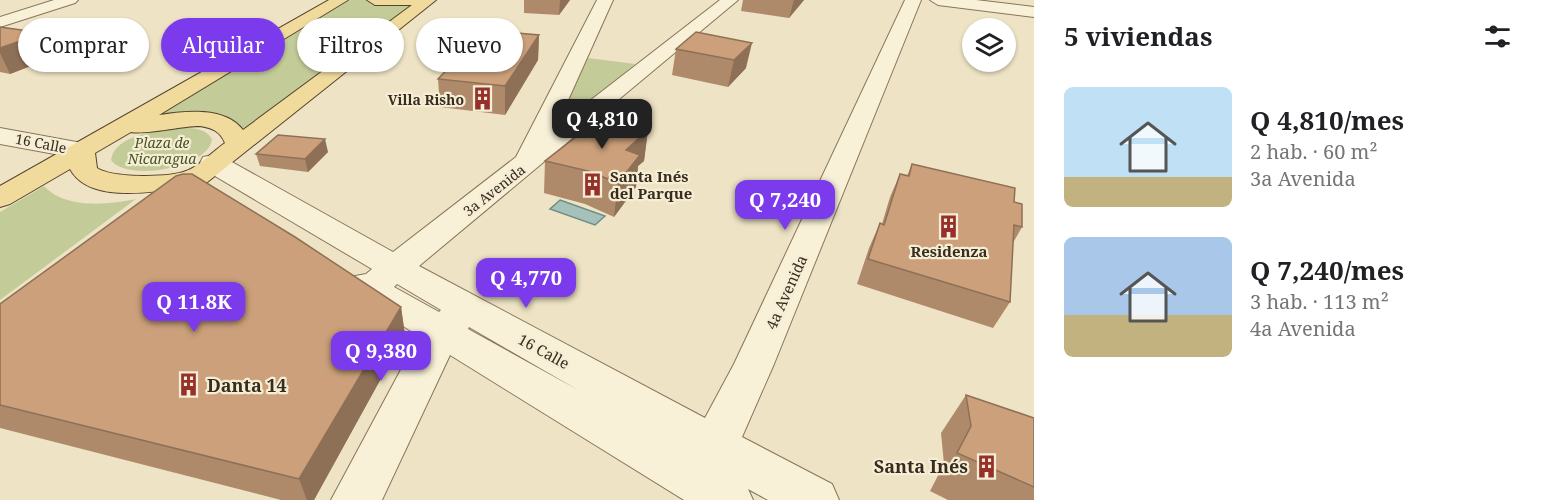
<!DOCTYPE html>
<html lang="es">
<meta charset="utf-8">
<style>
body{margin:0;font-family:"Noto Serif",serif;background:#f6f6f6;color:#202124;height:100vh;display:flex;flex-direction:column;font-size:22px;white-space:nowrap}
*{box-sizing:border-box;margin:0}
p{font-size:20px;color:#757577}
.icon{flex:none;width:33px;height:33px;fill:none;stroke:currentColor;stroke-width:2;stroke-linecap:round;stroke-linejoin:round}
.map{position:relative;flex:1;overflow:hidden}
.details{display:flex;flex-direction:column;background:#fff;width:510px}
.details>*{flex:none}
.banner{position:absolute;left:18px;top:18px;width:570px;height:54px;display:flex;gap:12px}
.fabs{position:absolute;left:962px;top:18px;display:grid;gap:12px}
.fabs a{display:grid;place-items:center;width:54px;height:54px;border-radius:50%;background:#fff;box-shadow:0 2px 4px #0004;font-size:30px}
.price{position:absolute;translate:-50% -51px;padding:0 14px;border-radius:12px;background:#7c3aed;color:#fff;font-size:20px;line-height:39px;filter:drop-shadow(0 2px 3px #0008)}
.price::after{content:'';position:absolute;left:50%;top:36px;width:18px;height:14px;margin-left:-9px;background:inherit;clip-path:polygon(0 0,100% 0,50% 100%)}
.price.active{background:#222;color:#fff}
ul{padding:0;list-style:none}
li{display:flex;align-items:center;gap:18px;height:150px;padding:0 30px}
li span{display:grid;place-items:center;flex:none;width:168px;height:120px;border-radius:9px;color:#555}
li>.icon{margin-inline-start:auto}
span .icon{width:72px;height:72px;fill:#fffc;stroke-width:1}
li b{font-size:26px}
h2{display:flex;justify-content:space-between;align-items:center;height:72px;padding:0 30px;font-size:26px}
.pill{padding:0 21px;border-radius:27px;background:#fff;box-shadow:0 2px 4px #0004;font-size:21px;line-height:54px}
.pill.active{background:#7c3aed;color:#fff}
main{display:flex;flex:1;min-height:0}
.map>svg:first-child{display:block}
.green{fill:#c3cc98}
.water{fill:#a6c1ba;stroke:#6d8f88;stroke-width:1.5}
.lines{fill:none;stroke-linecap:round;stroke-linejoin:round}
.minor-casing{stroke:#88755b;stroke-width:2}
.major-casing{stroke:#56432f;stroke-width:2}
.minor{fill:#f8f0d7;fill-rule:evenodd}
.major{fill:#f0db9d;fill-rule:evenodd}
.wall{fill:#af8a6a}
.shaded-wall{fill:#8e7056}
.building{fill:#cba07b;stroke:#8e7056;stroke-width:1.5}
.labels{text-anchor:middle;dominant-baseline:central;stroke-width:4.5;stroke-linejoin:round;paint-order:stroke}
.far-poi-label{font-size:14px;font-weight:bold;fill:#382c1f;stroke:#f5edd4;text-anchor:end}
.far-park-label{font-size:14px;font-style:italic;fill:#465425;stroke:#f5edd4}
.far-street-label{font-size:14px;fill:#382c1f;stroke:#f5edd4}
.poi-label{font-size:15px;font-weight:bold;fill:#382c1f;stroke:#f5edd4;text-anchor:start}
.street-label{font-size:15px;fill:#382c1f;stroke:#f5edd4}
.near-poi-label{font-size:18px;font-weight:bold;fill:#382c1f;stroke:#f5edd4;text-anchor:start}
</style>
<main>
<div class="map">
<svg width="1034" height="500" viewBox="0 0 1034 500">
<rect width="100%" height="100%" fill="#eee3c4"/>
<path class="green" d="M350,0h69l-176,131c-14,-21 -63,-14 -88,-14z
M588,58l47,6 -87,74z
M179,128c12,0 26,-1 33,11 -2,28 -85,44 -101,21 4,-26 47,-29 68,-32z
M44,186c21,23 63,19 92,13l-136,101v-88z"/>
<path class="water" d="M560,200l45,16 -10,9 -45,-16z"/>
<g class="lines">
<defs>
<path id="minor" d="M54,0h24l-3,3 -75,24v-10z
M597,0h16l-57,127 164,-127h18l-319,266 286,152 29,-54 171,-364h16l-147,364 -32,73 90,47 7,16h-71l-20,-11 5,11h-69l-234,-145 -68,145h-51l88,-164 -69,-43 -5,-8 5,-8 16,-3 6,-5 -169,-100 -3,-6 3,-6 10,-2 10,2 170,95 123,-95zM397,284l44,26 -2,2 -45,-25zM469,327l109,63 -110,-61z
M930,0h46l58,7v10l-96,-12z
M0,128l82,15 9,2 4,6 -4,6 -9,2 -82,-15z"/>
<path id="major" d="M329,0h19l-189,115c26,-4 66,-9 84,15l169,-125h-37l-8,-5h69l-265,211 -11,3 -11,-3 -4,-6 15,-14c-29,3 -74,7 -90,-22l-60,35 -10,3v-21zM200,126c12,2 20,5 25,17 -12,8 -26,24 -39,28 -18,7 -74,7 -89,-3l-2,-15 36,-21c13,3 51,-6 69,-6z"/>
</defs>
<use href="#minor" class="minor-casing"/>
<use href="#major" class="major-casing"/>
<use href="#minor" class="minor"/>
<use href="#major" class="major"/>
</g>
<path class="wall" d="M524,0h46l-11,15 -35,-2z
M743,0h61l-15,18 -48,-7z
M0,27l54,30 -44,17 -10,-2z
M696,32l50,36 -18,19 -56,-12 4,-26z
M539,35l-1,25 -33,55 -65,-8 -2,-28 27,-27v-4z
M597,127l51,3 -4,31 -6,5 -2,21 -22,30 -29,-13 -41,-11 1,-32z
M328,152l-20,20 -48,-6 -4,-12z
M912,164l102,38 8,25 -9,16 -3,59 -17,26 -136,-44 12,-36 11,-25 2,1 8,-27 10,-23 7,2z
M0,304l401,3 4,28 -91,165h-33l-281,-72z
M966,395l68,23v82h-86l-18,-9 14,-27 -3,-31z"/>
<path class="shaded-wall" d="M560,0h10l-11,15z
M794,0h10l-15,18z
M43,33l11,24 -44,17 -10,-21v-5z
M539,35l-1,25 -33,55v-29z
M752,43l-6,25 -18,19 6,-27z
M648,130l-4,31 -6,5 -2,21 -22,30 4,-34 8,-33z
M325,139l3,13 -20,20 -3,-13z
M401,307l4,28 -91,165h-7l-8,-21z"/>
<path class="building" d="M0,27l43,6 -43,15z
M481,30l58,5 -34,51 -67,-7 30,-31h-3z
M696,32l56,11 -18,17 -58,-11z
M605,118l43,12 -22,20 14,5 -22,28 -30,-12 -43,-10 45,-35 7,1z
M278,135l47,4 -20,20 -49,-5z
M912,164l103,24 -1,14 8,2v23l-8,-2 -4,77 -142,-43 12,-36 4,2 16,-51 9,2z
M183,174h9l103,63 106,70 -102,172 -299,-74v-101l176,-128z
M966,395l68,23v69l-77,-34 14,-27z"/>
<defs>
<symbol id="building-bare" viewBox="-9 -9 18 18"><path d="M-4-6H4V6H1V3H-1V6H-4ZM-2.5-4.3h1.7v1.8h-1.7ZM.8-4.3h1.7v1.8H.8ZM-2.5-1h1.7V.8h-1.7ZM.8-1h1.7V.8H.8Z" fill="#96302b" stroke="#f5edd4" stroke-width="2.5" paint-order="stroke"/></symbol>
</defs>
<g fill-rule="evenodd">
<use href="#building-bare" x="466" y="82" width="33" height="33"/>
<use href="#building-bare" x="576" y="168" width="33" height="33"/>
<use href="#building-bare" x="932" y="210" width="33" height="33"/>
<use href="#building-bare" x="172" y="368" width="33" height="33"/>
<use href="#building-bare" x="970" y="450" width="33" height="33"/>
</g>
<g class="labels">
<g class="far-poi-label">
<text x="464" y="99">Villa Risho</text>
</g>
<g class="far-park-label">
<text x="162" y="142">Plaza de<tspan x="162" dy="16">Nicaragua</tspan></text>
</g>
<g class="far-street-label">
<text transform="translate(41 143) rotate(11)">16 Calle</text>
<text transform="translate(494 190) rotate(-38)">3a Avenida</text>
</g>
<g class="poi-label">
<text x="610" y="176">Santa Inés<tspan x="610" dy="17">del Parque</tspan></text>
<text x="949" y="251" text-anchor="middle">Residenza</text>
</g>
<g class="street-label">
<text transform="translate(786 292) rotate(-66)">4a Avenida</text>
<text transform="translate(544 351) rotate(29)">16 Calle</text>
</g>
<g class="near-poi-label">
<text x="207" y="385">Danta 14</text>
<text x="968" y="466" text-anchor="end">Santa Inés</text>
</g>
</g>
</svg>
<div class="fabs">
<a><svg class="icon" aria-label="layers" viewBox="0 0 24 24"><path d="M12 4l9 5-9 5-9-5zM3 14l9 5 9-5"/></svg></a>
</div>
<b class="price active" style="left:602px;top:150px">Q 4,810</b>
<b class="price" style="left:785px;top:231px">Q 7,240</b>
<b class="price" style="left:526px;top:309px">Q 4,770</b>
<b class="price" style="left:194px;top:333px">Q 11.8K</b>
<b class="price" style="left:381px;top:382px">Q 9,380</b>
<div class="banner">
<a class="pill">Comprar</a>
<a class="pill active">Alquilar</a>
<a class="pill">Filtros</a>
<a class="pill">Nuevo</a>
</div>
</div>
<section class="details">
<h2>5 viviendas<svg class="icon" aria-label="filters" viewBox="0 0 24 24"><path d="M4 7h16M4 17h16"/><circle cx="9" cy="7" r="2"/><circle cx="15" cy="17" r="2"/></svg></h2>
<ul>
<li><span style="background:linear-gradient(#bfe0f5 75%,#c2b280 0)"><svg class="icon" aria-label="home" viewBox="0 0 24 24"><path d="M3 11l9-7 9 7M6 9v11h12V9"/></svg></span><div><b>Q 4,810/mes</b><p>2 hab. · 60 m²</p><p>3a Avenida</p></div></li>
<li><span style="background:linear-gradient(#a9c7e8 65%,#c2b280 0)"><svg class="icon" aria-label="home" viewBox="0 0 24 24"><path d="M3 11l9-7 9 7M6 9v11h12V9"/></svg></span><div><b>Q 7,240/mes</b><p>3 hab. · 113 m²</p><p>4a Avenida</p></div></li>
</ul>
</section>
</main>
